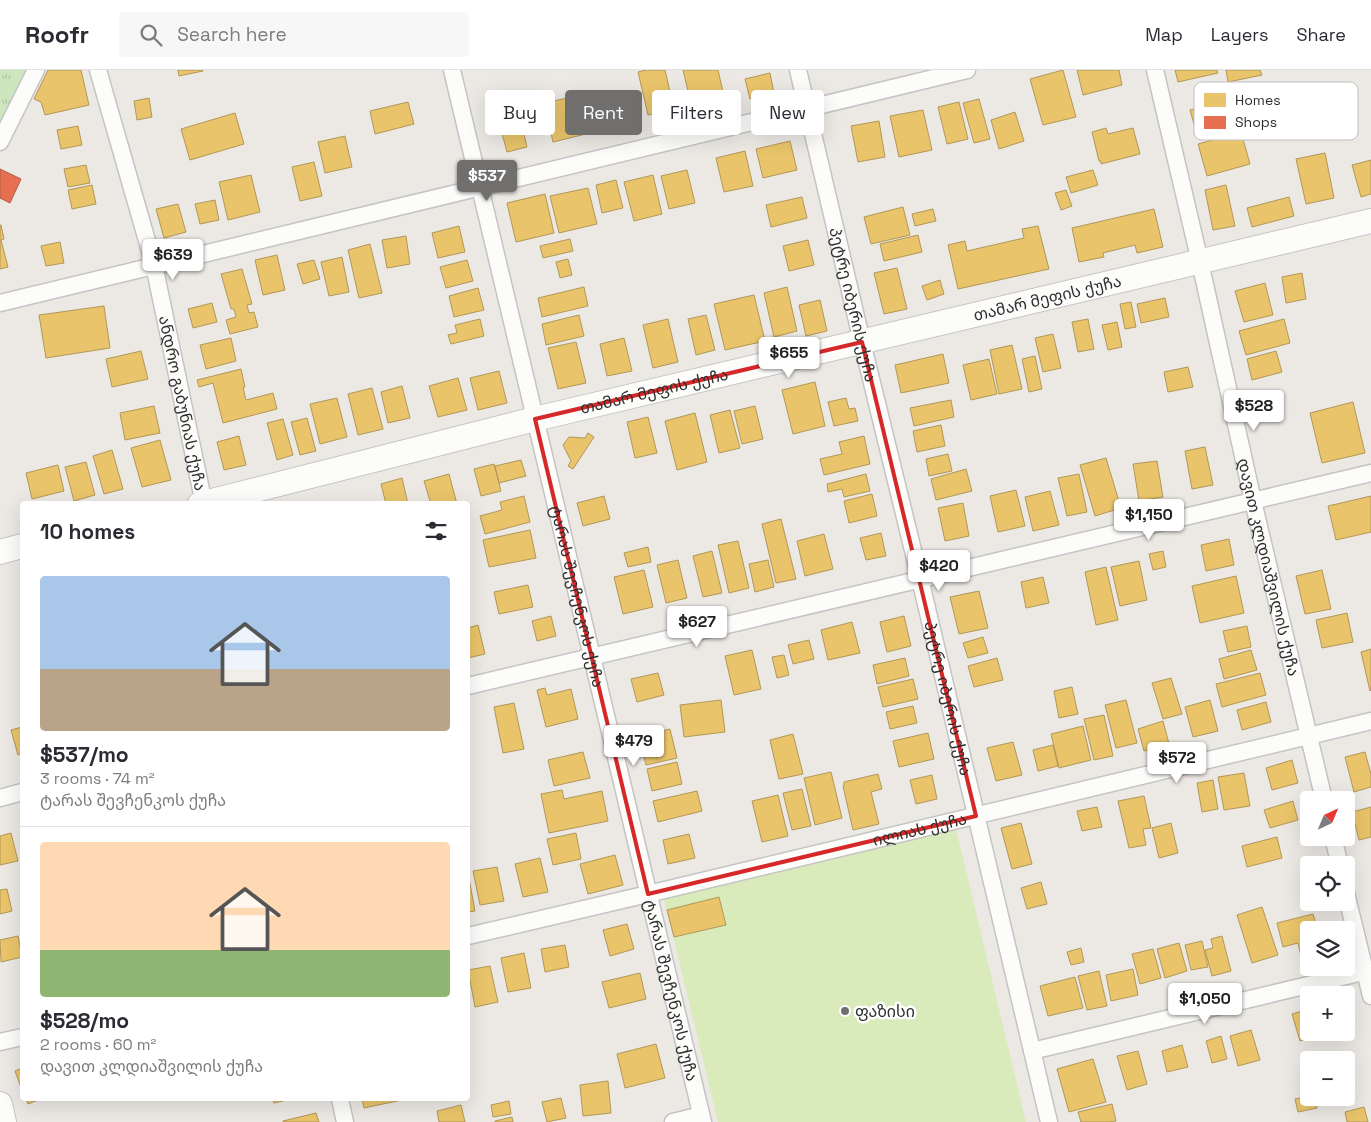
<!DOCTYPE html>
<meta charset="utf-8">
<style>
body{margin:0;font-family:"Space Grotesk","Noto Sans Georgian",sans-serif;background:#f7f7f7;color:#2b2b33;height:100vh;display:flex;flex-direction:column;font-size:19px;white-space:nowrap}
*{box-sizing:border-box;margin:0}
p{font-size:16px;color:#7c7c81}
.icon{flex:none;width:28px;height:28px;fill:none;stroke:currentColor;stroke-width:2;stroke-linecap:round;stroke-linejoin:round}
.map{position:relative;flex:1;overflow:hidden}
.sheet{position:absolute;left:20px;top:431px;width:450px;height:600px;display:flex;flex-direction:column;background:#fff;border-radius:5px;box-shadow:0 5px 20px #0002}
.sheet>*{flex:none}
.hud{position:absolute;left:485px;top:20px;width:475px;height:45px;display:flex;gap:10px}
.needle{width:32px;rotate:44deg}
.tools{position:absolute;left:1300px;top:721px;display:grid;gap:10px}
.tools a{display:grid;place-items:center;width:55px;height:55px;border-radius:5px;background:#fff;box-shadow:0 5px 20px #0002;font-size:25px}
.price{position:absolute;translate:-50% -42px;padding:0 11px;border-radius:5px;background:#fff;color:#222;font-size:16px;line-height:32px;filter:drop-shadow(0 1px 2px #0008)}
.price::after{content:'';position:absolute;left:50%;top:30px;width:15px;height:11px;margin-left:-8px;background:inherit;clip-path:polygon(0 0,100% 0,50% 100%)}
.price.current{background:#706f6e;color:#fff}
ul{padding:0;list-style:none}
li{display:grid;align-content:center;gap:10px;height:265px;padding:0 20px}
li+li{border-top:1px solid #e1e1e2}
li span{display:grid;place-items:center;height:155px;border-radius:5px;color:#555}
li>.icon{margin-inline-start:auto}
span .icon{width:90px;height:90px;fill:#fffc;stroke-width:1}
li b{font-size:21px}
h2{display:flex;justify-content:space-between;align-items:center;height:60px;padding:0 20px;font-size:21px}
.pill{padding:0 18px;border-radius:5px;background:#fff;box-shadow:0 5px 20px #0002;font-size:18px;line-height:45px}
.pill.current{background:#706f6e;color:#fff}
header{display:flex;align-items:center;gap:30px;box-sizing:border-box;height:70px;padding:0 25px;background:#fff;border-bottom:1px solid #e1e1e2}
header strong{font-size:24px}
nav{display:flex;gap:28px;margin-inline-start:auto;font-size:18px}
.search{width:350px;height:45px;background:#f7f7f7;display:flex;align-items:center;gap:12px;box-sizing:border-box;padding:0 18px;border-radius:5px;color:#7c7c81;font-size:19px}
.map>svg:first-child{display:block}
.grass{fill:url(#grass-tufts)}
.pitch{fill:#d9eabb}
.homes{fill:#e9c46a;stroke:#b19758}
.shops{fill:#e76f51;stroke:#b05c46}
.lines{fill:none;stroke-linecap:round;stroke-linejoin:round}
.street-casing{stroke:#c5c4c5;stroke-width:19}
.secondary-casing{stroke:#c5c4c5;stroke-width:26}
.street{stroke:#fcfcfb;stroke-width:16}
.secondary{stroke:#fcfcfb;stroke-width:24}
.marked{fill:none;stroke:#d62828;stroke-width:4;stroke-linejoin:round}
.poi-dot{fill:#706f6e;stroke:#fff;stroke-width:2}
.labels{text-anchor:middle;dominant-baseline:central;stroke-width:5;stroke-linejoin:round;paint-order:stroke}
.street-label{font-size:16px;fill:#2e2e2e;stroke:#fff}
.poi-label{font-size:16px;fill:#2e2e2e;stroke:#fff;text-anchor:start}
.key{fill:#fff;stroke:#c0c0c0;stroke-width:1}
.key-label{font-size:14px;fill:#2e2e2e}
</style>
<header>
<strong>Roofr</strong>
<div class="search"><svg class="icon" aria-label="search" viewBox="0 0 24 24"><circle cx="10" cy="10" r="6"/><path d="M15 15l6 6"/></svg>Search here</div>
<nav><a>Map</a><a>Layers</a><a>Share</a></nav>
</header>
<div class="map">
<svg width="1371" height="1052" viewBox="0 0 1371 1052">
<defs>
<pattern id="grass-tufts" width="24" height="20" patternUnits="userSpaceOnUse" patternTransform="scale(1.25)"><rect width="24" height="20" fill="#cee6be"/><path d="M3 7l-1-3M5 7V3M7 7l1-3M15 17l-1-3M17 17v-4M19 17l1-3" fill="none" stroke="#b1c6a4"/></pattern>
</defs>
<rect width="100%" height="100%" fill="#ece8e4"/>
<path class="grass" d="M0,0h27l-27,54z"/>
<path class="pitch" d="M956,759l70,293h-308l-54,-223z"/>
<path class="homes" d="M48,0h33l8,35 -44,10 -4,-13 -7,-3z
M178,0h25v1l-24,5z
M646,0h19l9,39 -26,6 -10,-43z
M683,0h35l6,26 -33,8z
M1063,0l13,47 -33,8 -13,-46z
M1077,0h42l3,15 -39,10z
M1175,0h42l1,3 -40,9z
M1226,0h34l2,5 -34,7z
M770,3l4,20 -24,6 -5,-20z
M581,25l9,38 -37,9 -9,-39z
M619,26l7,30 -25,6 -7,-30z
M149,28l3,19 -15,3 -3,-19z
M979,29l11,40 -16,4 -11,-40z
M1227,31l7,24 -37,10 -7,-25z
M408,32l6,22 -39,10 -5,-23z
M959,32l9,37 -21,5 -9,-37z
M923,40l9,40 -33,7 -9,-41z
M1015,42l9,29 -25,8 -8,-29z
M235,43l9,31 -54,16 -9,-31z
M520,47l7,30 -20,5 -8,-30z
M879,51l6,36 -27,5 -7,-36z
M78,56l4,19 -21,4 -4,-19z
M1106,58l2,6 25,-6 7,26 -39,10v-3h-2l-7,-29z
M1241,62l9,32 -43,12 -9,-32z
M345,66l7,31 -27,6 -7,-31z
M790,71l7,29 -34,8 -7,-29z
M745,81l8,35 -29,6 -8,-34z
M1325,83l9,45 -28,6 -10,-45z
M1371,90v34l-10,3 -9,-32z
M314,92l8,34 -22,5 -8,-34z
M86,95l4,18 -22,4 -4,-18z
M687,100l8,33 -26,6 -8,-33z
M1093,100l5,15 -27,8 -5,-16z
M251,105l9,37 -32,8 -9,-38z
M653,105l9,39 -28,7 -10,-39z
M616,110l7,28 -21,5 -6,-28z
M92,115l4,19 -24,5 -4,-19z
M1226,115l9,41 -22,4 -8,-40z
M588,118l9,36 -38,9 -9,-37z
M1066,120l6,16 -11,4 -6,-17z
M545,124l9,39 -38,9 -9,-39z
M802,127l5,21 -36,9 -5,-22z
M1289,127l5,19 -42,11 -5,-19z
M215,130l4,20 -19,4 -5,-20z
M178,134l8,28 -22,6 -8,-29z
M903,137l7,28 -39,9 -7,-27z
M933,139l3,12 -21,5 -3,-12z
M1154,139l9,38 -26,6 -2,-8 -32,8 1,4 -25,5 -7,-34z
M0,155h1l3,14 -3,1 7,27 -8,2z
M459,156l6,26 -27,6 -6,-25z
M1038,156l11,43 -91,20 -10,-44 17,-4 2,10 57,-13 -2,-9z
M918,165l4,17 -38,9 -4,-17z
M406,166l4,28 -23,4 -5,-28z
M570,169l3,12 -30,7 -3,-12z
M808,170l6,25 -25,6 -6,-25z
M60,172l4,21 -18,3 -5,-20z
M370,174l12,49 -23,5 -11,-48z
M277,185l8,35 -22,5 -8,-35z
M342,187l7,35 -20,4 -8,-34z
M568,189l4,16 -12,3 -4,-16z
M314,190l6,19 -17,5 -6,-20z
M467,190l6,21 -27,7 -6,-21z
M897,198l10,41 -23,5 -10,-41z
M242,199l10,35 -5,1 2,8 5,-1 4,15 -28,7 -4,-14 10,-3 -2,-8h-3l-10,-35z
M1302,203l4,26 -20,4 -4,-26z
M940,210l4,14 -17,6 -5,-14z
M1265,213l8,32 -29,7 -9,-31z
M584,217l4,19 -46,11 -4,-19z
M787,217l10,44 -23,6 -10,-44z
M478,218l6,22 -30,7 -5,-21z
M754,225l11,46 -40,9 -11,-46z
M1165,228l4,19 -28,6 -4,-19z
M820,230l7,31 -21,5 -7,-31z
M1131,232l5,25 -11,2 -5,-25z
M212,233l5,19 -24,6 -5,-19z
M104,236l6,42 -64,10 -7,-43z
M579,245l5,21 -38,9 -4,-21z
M706,245l9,35 -19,5 -8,-36z
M480,249l4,17 -33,8 -3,-9 9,-2 -2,-8z
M668,249l10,43 -25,6 -10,-43z
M1088,249l6,30 -16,3 -6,-30z
M1284,249l6,24 -44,12 -7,-24z
M1117,252l5,25 -14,3 -6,-25z
M1053,264l8,34 -18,4 -8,-34z
M231,268l5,23 -30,8 -6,-24z
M624,268l8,33 -25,5 -7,-32z
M576,272l10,41 -28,6 -10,-41z
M1012,275l10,44 -23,5 -9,-44z
M141,281l7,28 -36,8 -6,-28z
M1276,281l6,21 -30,8 -5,-21z
M943,284l6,29 -48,10 -6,-28z
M1035,286l7,33 -13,3 -7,-33z
M989,289l8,35 -26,6 -8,-35z
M1188,297l5,20 -25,5 -4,-20z
M241,299l4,18h-2l3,13 27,-7 4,16 -54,14 -10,-40 -14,4 -2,-7z
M499,301l8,32 -29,7 -8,-32z
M458,308l9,32 -29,7 -9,-31z
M815,312l10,44 -32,8 -11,-44z
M402,316l8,32 -22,5 -7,-31z
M372,318l11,41 -25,6 -10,-41z
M337,328l10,39 -27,7 -10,-40z
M846,328l3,11 6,-1 3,13 -24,5 -6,-24z
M951,330l3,17 -40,9 -4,-18z
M1353,332l12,51 -43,10 -12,-50z
M154,336l6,27 -35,7 -5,-27z
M755,336l8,33 -21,5 -8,-33z
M730,340l10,38 -21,5 -9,-38z
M695,343l12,49 -30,8 -12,-49z
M648,347l9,36 -22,5 -8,-36z
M307,348l9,33 -16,4 -9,-33z
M283,349l10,36 -16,5 -10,-37z
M941,355l4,21 -28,6 -4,-21z
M588,363l6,4 -21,32 -5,-3 3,-5 -8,-16 6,-8 16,1z
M239,366l7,29 -22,5 -7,-28z
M864,366l6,28 -46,11 -4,-16 22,-5 -3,-12z
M160,370l11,40 -29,7 -11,-39z
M1205,377l8,38 -21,4 -7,-38z
M112,380l11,39 -19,5 -11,-38z
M948,384l4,17 -23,5 -3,-17z
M1106,388l15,50 -26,8 -15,-51z
M521,390l5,16 -27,7 -4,-17z
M1157,391l6,36 -24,4 -6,-37z
M86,392l9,33 -21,6 -9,-34z
M494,394l7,27 -20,5 -7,-27z
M58,395l6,26 -32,8 -6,-26z
M966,399l6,22 -36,9 -5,-21z
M449,404l8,30h-26l-7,-23z
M866,404l4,17 -26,6 -2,-8 -14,3 -1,-8z
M1079,404l8,38 -20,4 -9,-38z
M402,408l6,26h-22l-5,-20z
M1016,420l9,36 -27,6 -8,-36z
M1050,421l9,34 -26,6 -8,-34z
M872,424l5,22 -28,7 -5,-22z
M524,426l6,26 -45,12 -5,-18 22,-6 -2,-8z
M604,426l6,23 -27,7 -6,-23z
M1371,426v36l-35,8 -8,-34z
M963,433l6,33 -24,5 -7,-33z
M781,449l15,60 -20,4 -14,-59z
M530,460l6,28 -47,9 -6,-27z
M881,463l5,23 -20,4 -6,-22z
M824,464l9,35 -28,7 -8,-35z
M1229,469l5,26 -28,6 -5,-26z
M738,471l11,47 -20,5 -11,-48z
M648,477l3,15 -23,5 -4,-14z
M712,481l10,42 -19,4 -10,-41z
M1163,481l3,16 -13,3 -4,-16z
M678,490l9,38 -21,5 -9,-38z
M768,490l6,27 -19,5 -6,-28z
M1139,491l8,39 -27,6 -9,-39z
M1106,497l12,53 -22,5 -11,-53z
M644,500l9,37 -30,7 -9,-37z
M1322,500l9,39 -26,5 -9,-38z
M1236,506l8,37 -44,10 -8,-37z
M1043,507l6,26 -23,5 -5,-26z
M528,515l5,22 -34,7 -5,-22z
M979,521l9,37 -29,6 -9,-37z
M1347,543l6,29 -31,6 -6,-28z
M551,546l5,20 -19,5 -5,-20z
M904,546l7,30 -24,6 -7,-30z
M852,552l8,31 -32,7 -7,-30z
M478,555l7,29 -17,4v-30z
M1247,556l4,21 -23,5 -5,-21z
M983,567l5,16 -20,5 -5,-15z
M809,570l5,19 -21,5 -5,-19z
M1371,579v41l-1,1 -9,-39z
M752,580l9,39 -27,6 -9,-39z
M1251,580l6,20 -33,9 -5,-20z
M784,585l5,20 -12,3 -5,-21z
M905,588l4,18 -32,8 -4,-19z
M997,588l6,22 -29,7 -6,-21z
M658,603l6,22 -27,7 -6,-23z
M1260,603l6,22 -44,12 -6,-23z
M1171,608l11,36 -19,5 -11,-36z
M913,609l5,20 -35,8 -5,-20z
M1072,617l6,27 -19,4 -5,-27z
M545,618l2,7 24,-6 7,30 -32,8 -9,-37z
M721,630l4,32 -41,5 -4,-32z
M1126,630l11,43 -21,5 -11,-43z
M1210,630l8,31 -25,6 -8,-30z
M1266,632l5,20 -29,8 -5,-20z
M514,633l10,46 -21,4 -9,-46z
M913,636l4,17 -27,6 -4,-17z
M1104,645l9,41 -19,4 -10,-41z
M1163,651l6,23 -25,7 -6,-22z
M1083,656l8,34 -32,8 -8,-34z
M22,657v26l-4,2 -7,-25z
M670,659l7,29 -31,7 -7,-28z
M928,663l6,26 -35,8 -6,-26z
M793,664l10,40 -24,5 -9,-39z
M1013,672l9,33 -26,6 -9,-33z
M1053,675l5,21 -20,5 -5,-21z
M583,682l7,26 -36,8 -6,-26z
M1365,682l6,22v13l-17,5 -9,-35z
M1292,690l6,23 -26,7 -6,-22z
M677,692l5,22 -30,7 -5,-22z
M831,702l11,46 -27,7 -11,-47z
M1244,703l6,33 -26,4 -6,-33z
M878,704l4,15 -11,3 8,32 -26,6 -10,-44h1v-4z
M932,705l5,24 -21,5 -6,-24z
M1213,710l5,29 -16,3 -5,-29z
M802,719l9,37 -19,4 -9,-37z
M562,720l2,9 38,-8 6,30 -59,12 -8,-39z
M697,721l5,20 -44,11 -5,-21z
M778,725l10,41 -26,6 -10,-41z
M1144,726l7,32 -8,1 3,16 -17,3 -11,-47z
M1293,731l5,19 -28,8 -6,-18z
M1097,737l5,20 -20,4 -5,-20z
M1371,737v30l-12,3 -7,-28z
M1021,753l11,41 -20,5 -11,-41z
M1171,753l7,30 -19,5 -7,-30z
M11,763l7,28 -18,4v-29z
M576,763l5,26 -28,6 -6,-26z
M689,764l6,24 -27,6 -5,-24z
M1277,767l5,21 -35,9 -5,-21z
M615,785l8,30 -35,9 -8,-30z
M540,788l8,34 -25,5 -8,-33z
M497,797l7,34 -24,4 -7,-34z
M468,803l7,38 -7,1z
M1041,812l6,22 -20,5 -6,-21z
M7,819l5,22 -12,3v-24z
M719,827l7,28 -52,12 -7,-27z
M1262,837l16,48 -26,8 -15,-48z
M1313,844l5,16h-9v24l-8,2 -3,-13 -15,4 -6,-24z
M627,854l7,25 -24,7 -7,-26z
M18,866l4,21 -21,5 -1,-22z
M1222,866l9,35 -19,5 -7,-26 8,-2 -2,-9z
M1202,871l6,26 -17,3 -6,-25z
M1179,873l8,28 -22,7 -8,-29z
M565,875l4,22 -24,5 -4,-23z
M1081,878l3,14 -13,3 -4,-13z
M1153,879l8,29 -21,6 -8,-30z
M524,883l7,35 -23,4 -7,-34z
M490,896l8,36 -23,5 -7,-37z
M1133,899l5,26 -27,6 -5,-26z
M1099,901l8,35 -20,4 -9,-34z
M640,903l6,26 -37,9 -7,-26z
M1075,907l8,31 -35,8 -8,-30z
M1309,939v23h21l-30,9 -8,-27z
M1251,960l9,30 -22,6 -8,-30z
M1221,966l6,23 -15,4 -6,-22z
M656,974l9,34 -40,10 -8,-34z
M1182,975l6,22 -21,5 -5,-21z
M1138,981l9,33 -20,6 -10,-34z
M1093,989l13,43 -37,10 -12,-43z
M22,998v22l-7,-19z
M608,1011l3,32 -28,3 -3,-31z
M1309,1026v2h6l2,10 -19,4 -3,-13z
M561,1028l5,20 -19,4 -5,-20z
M26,1029h15l-13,5z
M272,1029h19l-17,4z
M362,1029h40v1l-38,8z
M509,1031l2,13 -18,3 -2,-12z
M1112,1034l4,17 -6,1h-29l-3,-10z
M461,1035l4,17h-26l-2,-11z
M1364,1037l4,15h-21l-2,-10z
M316,1043l3,9h-36v-1z
M512,1047l1,5h-18v-1z"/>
<path class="shops" d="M0,99l21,10 -11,24 -10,-5z"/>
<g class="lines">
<defs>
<g id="street">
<path id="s1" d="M98,0l56,195 50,239"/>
<path id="s2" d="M452,0l251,1052"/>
<path id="s3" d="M798,0l64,272 58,237 129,543"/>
<path id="s4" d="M1155,0l45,192 53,239 71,299"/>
<path d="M0,72l36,-72"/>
<path d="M0,233l967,-233"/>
<path d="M468,616l903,-213"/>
<path d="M0,728l22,-6"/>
<path d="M1333,768l7,27"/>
<path d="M1346,823l25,103"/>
<path id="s5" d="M468,866l180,-42 723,-173"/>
<path d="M0,972l22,-5"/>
<path d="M1032,981l339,-81"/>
<path d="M340,1029l5,23"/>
<path d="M673,1052l28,-7"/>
</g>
<g id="secondary">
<path id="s6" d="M200,434l335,-85 836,-198"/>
<path d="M0,482l22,-6"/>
<path d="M0,1034l4,18"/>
</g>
</defs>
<use href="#street" class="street-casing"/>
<use href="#secondary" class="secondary-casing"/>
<use href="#street" class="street"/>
<use href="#secondary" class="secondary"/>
</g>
<path class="marked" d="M862,272l114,474 -328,78 -113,-475z"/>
<circle class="poi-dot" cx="845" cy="941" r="5"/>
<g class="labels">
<g class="street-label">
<text stroke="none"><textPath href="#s6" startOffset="872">თამარ მეფის ქუჩა</textPath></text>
<text stroke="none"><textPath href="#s3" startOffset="241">პეტრე იბერის ქუჩა</textPath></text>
<text stroke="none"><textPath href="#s6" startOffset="468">თამარ მეფის ქუჩა</textPath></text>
<text stroke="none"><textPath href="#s1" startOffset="344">ანდრო გაბუნიას ქუჩა</textPath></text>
<text stroke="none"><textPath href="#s4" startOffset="510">დავით კლდიაშვილის ქუჩა</textPath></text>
<text stroke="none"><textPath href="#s2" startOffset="541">ტარას შევჩენკოს ქუჩა</textPath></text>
<text stroke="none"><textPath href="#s3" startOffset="646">პეტრე იბერის ქუჩა</textPath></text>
<text stroke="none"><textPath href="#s5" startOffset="464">ილიას ქუჩა</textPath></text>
<text stroke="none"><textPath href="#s2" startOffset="946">ტარას შევჩენკოს ქუჩა</textPath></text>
</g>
<g class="poi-label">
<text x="855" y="941">ფაზისი</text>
</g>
</g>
<rect x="1194" y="12" width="164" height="58" rx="8" class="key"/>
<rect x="1204" y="23" width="22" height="14" fill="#e9c46a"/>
<rect x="1204" y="46" width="22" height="13" fill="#e76f51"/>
<g class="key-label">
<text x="1235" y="35">Homes</text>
<text x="1235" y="57">Shops</text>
</g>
</svg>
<div class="tools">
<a><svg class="needle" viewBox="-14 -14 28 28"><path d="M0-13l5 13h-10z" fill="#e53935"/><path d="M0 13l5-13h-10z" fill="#7c7c81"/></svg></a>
<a><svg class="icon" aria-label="locate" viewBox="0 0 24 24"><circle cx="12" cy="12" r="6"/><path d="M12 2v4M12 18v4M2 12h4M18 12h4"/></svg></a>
<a><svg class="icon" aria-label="layers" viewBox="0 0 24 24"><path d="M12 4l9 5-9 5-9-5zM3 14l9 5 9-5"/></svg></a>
<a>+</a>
<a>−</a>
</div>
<b class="price current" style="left:487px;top:132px">$537</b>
<b class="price" style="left:173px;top:211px">$639</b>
<b class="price" style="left:789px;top:309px">$655</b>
<b class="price" style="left:1254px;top:362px">$528</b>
<b class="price" style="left:1149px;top:471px">$1,150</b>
<b class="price" style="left:939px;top:522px">$420</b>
<b class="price" style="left:697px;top:578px">$627</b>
<b class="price" style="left:634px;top:697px">$479</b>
<b class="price" style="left:1177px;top:714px">$572</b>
<b class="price" style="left:1205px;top:955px">$1,050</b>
<div class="hud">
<a class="pill">Buy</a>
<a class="pill current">Rent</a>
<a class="pill">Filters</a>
<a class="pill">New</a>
</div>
<section class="sheet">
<h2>10 homes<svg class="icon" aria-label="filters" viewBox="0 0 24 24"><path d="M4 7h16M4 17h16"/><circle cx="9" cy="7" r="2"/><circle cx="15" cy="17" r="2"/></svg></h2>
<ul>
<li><span style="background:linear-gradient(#a9c7e8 60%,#b9a48a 0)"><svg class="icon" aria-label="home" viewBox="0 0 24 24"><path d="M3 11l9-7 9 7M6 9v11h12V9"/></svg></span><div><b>$537/mo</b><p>3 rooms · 74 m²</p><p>ტარას შევჩენკოს ქუჩა</p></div></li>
<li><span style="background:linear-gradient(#ffd9b3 70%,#8fb573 0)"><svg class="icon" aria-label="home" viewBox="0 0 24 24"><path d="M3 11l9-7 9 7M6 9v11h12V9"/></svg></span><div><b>$528/mo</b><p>2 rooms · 60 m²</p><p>დავით კლდიაშვილის ქუჩა</p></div></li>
</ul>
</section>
</div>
